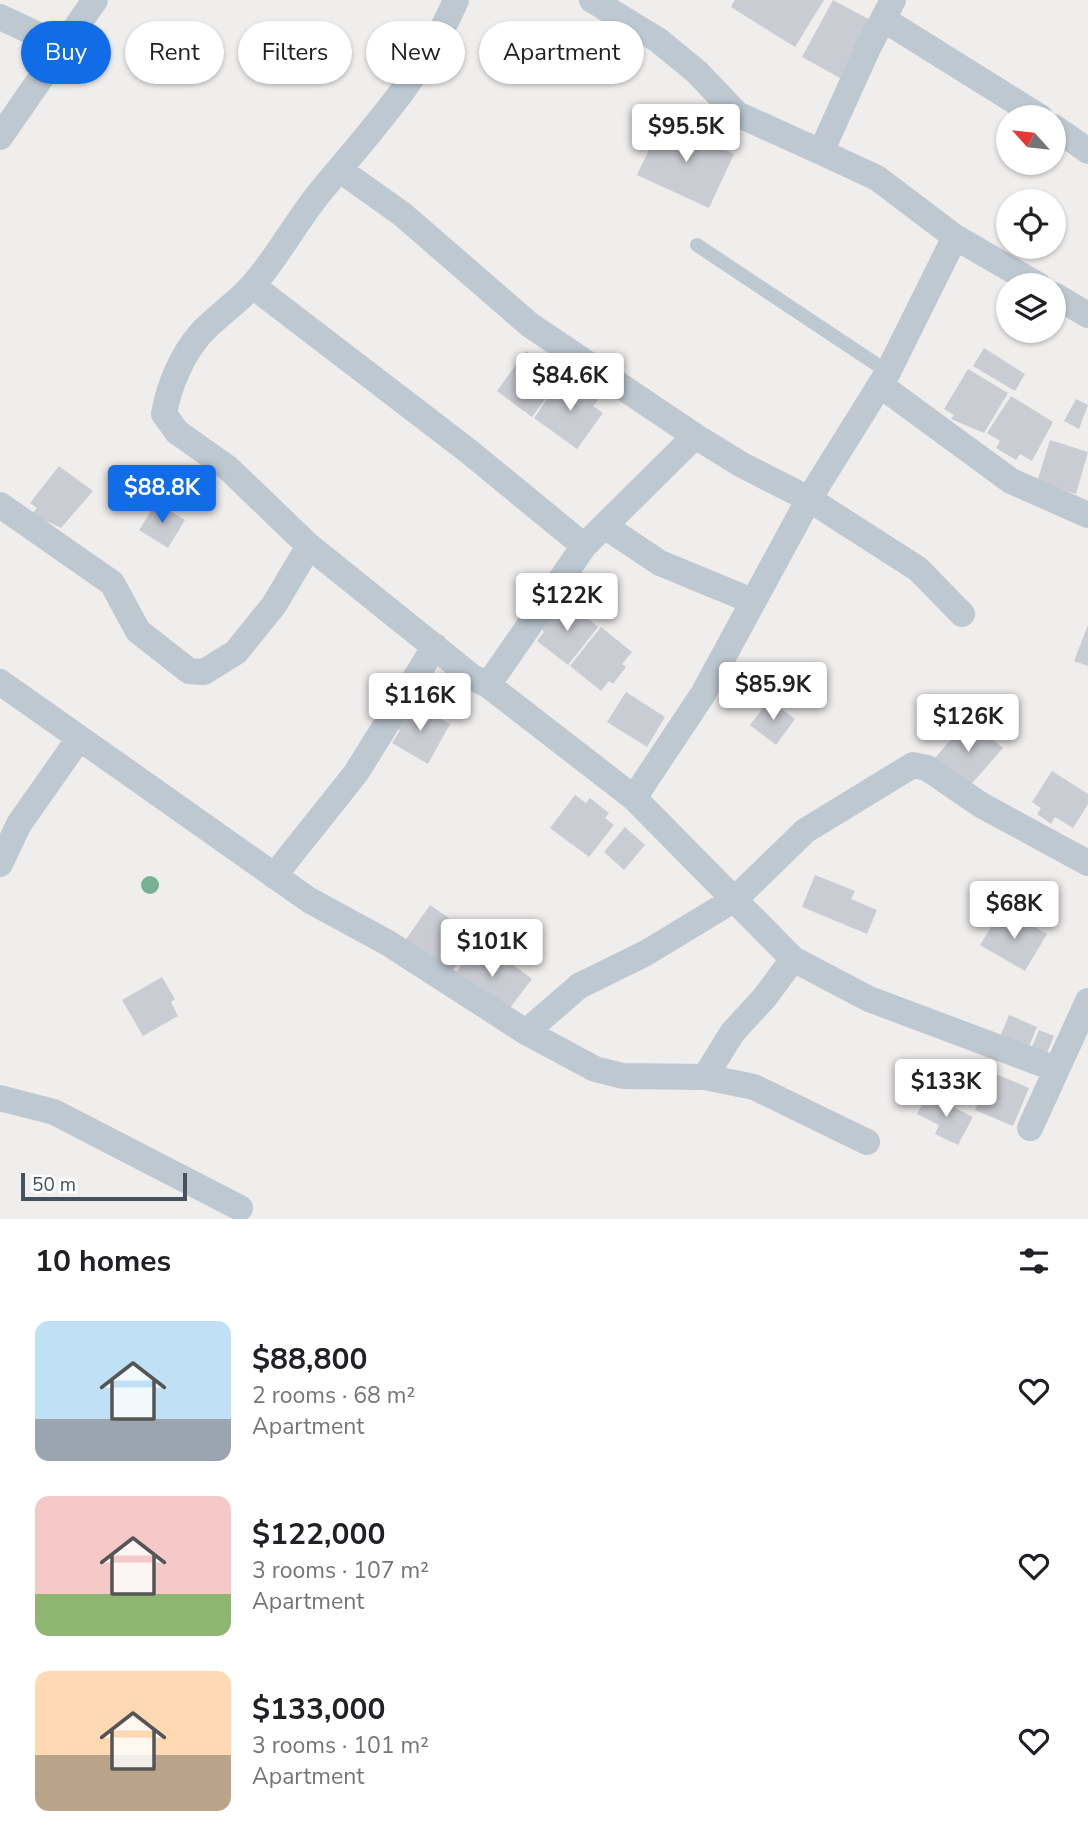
<!DOCTYPE html>
<meta charset="utf-8">
<style>
body{margin:0;font-family:"Nunito Sans",sans-serif;background:#f6f6f6;color:#202124;height:100vh;display:flex;flex-direction:column;font-size:26px;white-space:nowrap}
*{box-sizing:border-box;margin:0}
p{font-size:23px;color:#757577}
.icon{flex:none;width:38px;height:38px;fill:none;stroke:currentColor;stroke-width:2;stroke-linecap:round;stroke-linejoin:round}
.map{position:relative;height:1219px;overflow:hidden}
.side{display:flex;flex-direction:column;background:#fff;flex:1}
.side>*{flex:none}
.guide{position:absolute;left:21px;top:21px;width:700px;height:63px;display:flex;gap:14px}
.needle{width:46px;rotate:297deg}
.tools{position:absolute;left:996px;top:105px;display:grid;gap:14px}
.tools a{display:grid;place-items:center;width:70px;height:70px;border-radius:50%;background:#fff;box-shadow:0 2px 5px #0004;font-size:35px}
.scale{position:absolute;left:21px;bottom:18px;width:166px;box-sizing:border-box;padding-left:7px;border:4px solid #45515c;border-top:0;font-size:19px;line-height:24px;white-space:nowrap;color:#45515c;-webkit-text-stroke:5px #fff;paint-order:stroke}
.price{position:absolute;translate:-50% -60px;padding:0 16px;border-radius:7px;background:#fff;color:#222;font-size:23px;line-height:46px;filter:drop-shadow(0 2px 4px #0008)}
.price::after{content:'';position:absolute;left:50%;top:42px;width:21px;height:16px;margin-left:-10px;background:inherit;clip-path:polygon(0 0,100% 0,50% 100%)}
.price.current{background:#106de7;color:#fff}
ul{padding:0;list-style:none}
li{display:flex;align-items:center;gap:21px;height:175px;padding:0 35px}
li span{display:grid;place-items:center;flex:none;width:196px;height:140px;border-radius:14px;color:#555}
li>.icon{margin-inline-start:auto}
span .icon{width:84px;height:84px;fill:#fffc;stroke-width:1}
li b{font-size:30px}
h2{display:flex;justify-content:space-between;align-items:center;height:84px;padding:0 35px;font-size:30px}
.pill{padding:0 24px;border-radius:32px;background:#fff;box-shadow:0 2px 5px #0004;font-size:24px;line-height:63px}
.pill.current{background:#106de7;color:#fff}
.map>svg:first-child{display:block}
.building{fill:#caccd3}
.lines{fill:none;stroke-linecap:round;stroke-linejoin:round}
.service{stroke:#bdc8d1;stroke-width:14}
.minor{stroke:#bdc8d1;stroke-width:26}
.tree{fill:#76b193}
</style>
<div class="map">
<svg width="1088" height="1219" viewBox="0 0 1088 1219">
<rect width="100%" height="100%" fill="#f0eded"/>
<path class="building" d="M735,0h89l-29,47 -64,-40z
M833,0l39,21 -32,57 -38,-21z
M663,120l71,34 -25,54 -72,-33z
M984,348l41,26 -10,17 -42,-25z
M526,351l35,26 -29,40 -35,-26z
M968,369l40,24 -24,40 -33,-14 3,-4 -10,-6z
M559,382l9,6 5,-6 25,18 -5,6 10,7 -26,36 -43,-31z
M1011,396l42,26 -21,39 -12,-7 -4,6 -20,-12 4,-7 -13,-8z
M1076,399l12,6 -9,24 -15,-8z
M1050,440l38,12 -12,42 -39,-12z
M59,466l34,25 -32,37 -12,-6 -8,3 -10,-10 6,-7 -7,-5z
M156,503l29,17 -17,28 -29,-18z
M568,602l30,25 -30,38 -31,-24 7,-9 -3,-4 14,-17 4,3z
M1088,625v41l-14,-5z
M601,627l31,25 -10,12 4,3 -13,17 -4,-3 -8,10 -31,-25z
M626,692l39,25 -18,30 -40,-25z
M769,700l26,19 -19,26 -26,-20z
M415,704l35,20 -22,40 -36,-21 8,-13 -7,-3 11,-19 7,4z
M969,719l34,29 -35,40 -34,-29z
M1052,771l36,23v10l-15,24 -18,-11 -4,7 -14,-10 4,-6 -9,-6z
M575,795l11,8 4,-5 19,15 -4,5 9,7 -25,32 -39,-29z
M625,827l20,18 -21,25 -20,-18z
M815,875l40,16 -4,8 26,11 -10,24 -65,-27z
M430,905l46,32 -26,37 -46,-32z
M1001,911l14,9v4l16,1 16,9 -22,37 -45,-26z
M480,940l52,39 -29,38 -51,-39z
M162,977l13,22 -4,3 7,14 -35,20 -21,-36z
M1009,1015l28,12 -9,22 -28,-12z
M1039,1030l15,6 -8,19 -15,-6z
M991,1072l38,16 -16,38 -38,-16z
M928,1094l45,23 -15,28 -23,-11 4,-9 -22,-11z"/>
<g class="lines">
<path class="service" d="M697,245l191,127"/>
<path class="minor" d="M456,0c-30,71 -86,132 -135,191 -25,30 -43,66 -69,95 -15,17 -35,30 -51,47 -19,22 -32,52 -37,81l13,18 51,36 81,78 163,131 16,8 96,-139 111,-110
M592,0l66,40 39,32 40,42 84,38
M893,0l-25,48 -47,104 56,26 78,59 83,48
M0,17l34,16 26,17
M883,19l157,98
M1054,127l34,24
M0,137l95,-137
M340,170l62,44 128,111 165,111 47,29 67,34 79,-127 67,-135
M253,286l214,164 117,96
M1054,295l34,20
M880,385l131,96 77,34
M0,505l112,78 26,48 51,40 15,1 32,-20 38,-47 35,-59
M606,527l54,36 92,38
M0,682l309,218 79,43 138,89 69,37 28,7 82,1 49,10 113,55
M488,685l146,113 159,161 76,40 187,70
M634,798l69,-104 106,-195 109,70 44,45
M0,864l19,-40 59,-84
M274,876l82,-103 79,-127
M526,1032l53,-46 67,-33 89,-54 70,-68 108,-66 14,3 54,37 107,58
M705,1077l27,-44 33,-36 28,-38
M0,1098l54,14 186,96
M1030,1128l58,-127"/>
</g>
<circle class="tree" cx="150" cy="885" r="9"/>
</svg>
<div class="tools">
<a><svg class="needle" viewBox="-14 -14 28 28"><path d="M0-13l5 13h-10z" fill="#e53935"/><path d="M0 13l5-13h-10z" fill="#757577"/></svg></a>
<a><svg class="icon" aria-label="locate" viewBox="0 0 24 24"><circle cx="12" cy="12" r="6"/><path d="M12 2v4M12 18v4M2 12h4M18 12h4"/></svg></a>
<a><svg class="icon" aria-label="layers" viewBox="0 0 24 24"><path d="M12 4l9 5-9 5-9-5zM3 14l9 5 9-5"/></svg></a>
</div>
<div class="scale">50 m</div>
<b class="price" style="left:686px;top:164px">$95.5K</b>
<b class="price" style="left:570px;top:413px">$84.6K</b>
<b class="price current" style="left:162px;top:525px">$88.8K</b>
<b class="price" style="left:567px;top:633px">$122K</b>
<b class="price" style="left:773px;top:722px">$85.9K</b>
<b class="price" style="left:420px;top:733px">$116K</b>
<b class="price" style="left:968px;top:754px">$126K</b>
<b class="price" style="left:1014px;top:941px">$68K</b>
<b class="price" style="left:492px;top:979px">$101K</b>
<b class="price" style="left:946px;top:1119px">$133K</b>
<div class="guide">
<a class="pill current">Buy</a>
<a class="pill">Rent</a>
<a class="pill">Filters</a>
<a class="pill">New</a>
<a class="pill">Apartment</a>
</div>
</div>
<section class="side">
<h2>10 homes<svg class="icon" aria-label="filters" viewBox="0 0 24 24"><path d="M4 7h16M4 17h16"/><circle cx="9" cy="7" r="2"/><circle cx="15" cy="17" r="2"/></svg></h2>
<ul>
<li><span style="background:linear-gradient(#bfe0f5 70%,#9aa5b1 0)"><svg class="icon" aria-label="home" viewBox="0 0 24 24"><path d="M3 11l9-7 9 7M6 9v11h12V9"/></svg></span><div><b>$88,800</b><p>2 rooms · 68 m²</p><p>Apartment</p></div><svg class="icon" aria-label="heart" viewBox="0 0 24 24"><path d="M12 20l-8-8c-3-5 5-10 8-4 3-6 11-1 8 4z"/></svg></li>
<li><span style="background:linear-gradient(#f6c9c9 70%,#8fb573 0)"><svg class="icon" aria-label="home" viewBox="0 0 24 24"><path d="M3 11l9-7 9 7M6 9v11h12V9"/></svg></span><div><b>$122,000</b><p>3 rooms · 107 m²</p><p>Apartment</p></div><svg class="icon" aria-label="heart" viewBox="0 0 24 24"><path d="M12 20l-8-8c-3-5 5-10 8-4 3-6 11-1 8 4z"/></svg></li>
<li><span style="background:linear-gradient(#ffd9b3 60%,#b9a48a 0)"><svg class="icon" aria-label="home" viewBox="0 0 24 24"><path d="M3 11l9-7 9 7M6 9v11h12V9"/></svg></span><div><b>$133,000</b><p>3 rooms · 101 m²</p><p>Apartment</p></div><svg class="icon" aria-label="heart" viewBox="0 0 24 24"><path d="M12 20l-8-8c-3-5 5-10 8-4 3-6 11-1 8 4z"/></svg></li>
</ul>
</section>
